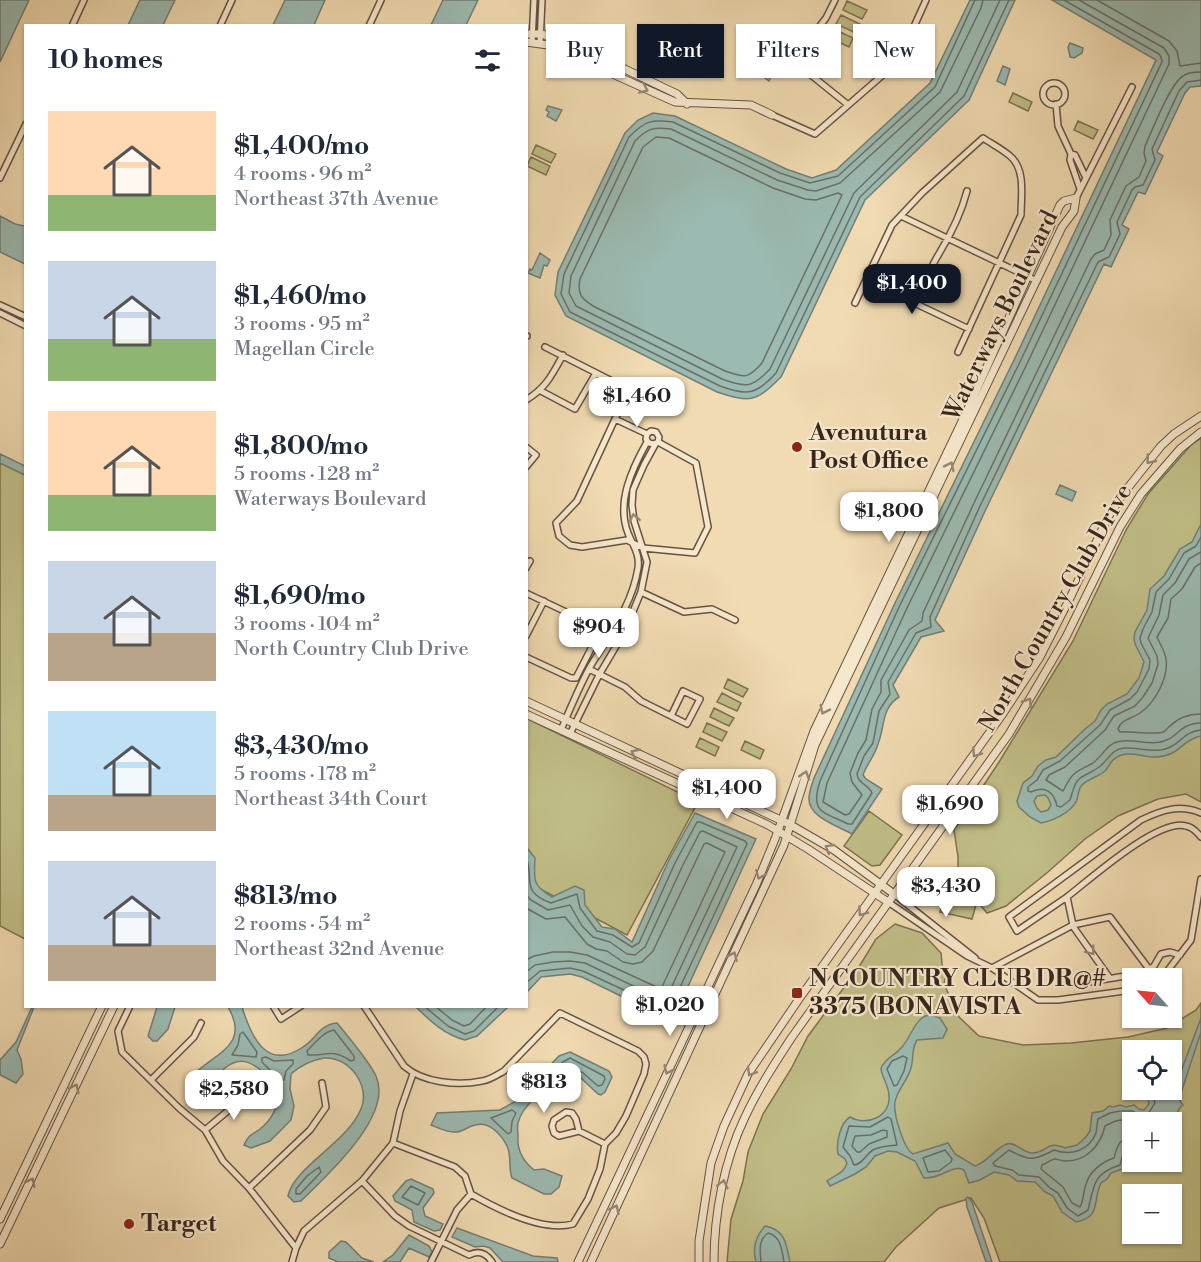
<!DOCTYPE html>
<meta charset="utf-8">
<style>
body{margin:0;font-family:"Libre Bodoni",serif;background:#f6f6f7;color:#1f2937;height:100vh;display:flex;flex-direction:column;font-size:22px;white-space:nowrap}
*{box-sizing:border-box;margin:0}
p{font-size:20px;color:#747a83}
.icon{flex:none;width:33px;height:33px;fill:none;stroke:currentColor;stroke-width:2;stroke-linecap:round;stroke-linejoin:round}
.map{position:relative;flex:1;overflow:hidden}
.drawer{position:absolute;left:24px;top:24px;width:504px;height:984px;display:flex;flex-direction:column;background:#fff;border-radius:0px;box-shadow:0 2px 4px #0004}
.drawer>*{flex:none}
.top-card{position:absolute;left:546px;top:24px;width:564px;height:54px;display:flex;gap:12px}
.needle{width:39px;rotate:297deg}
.controls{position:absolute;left:1122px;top:968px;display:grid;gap:12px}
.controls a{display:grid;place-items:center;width:60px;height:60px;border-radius:0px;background:#fff;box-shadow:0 2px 4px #0004;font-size:30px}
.price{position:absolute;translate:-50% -51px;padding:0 14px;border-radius:12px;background:#fff;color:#222;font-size:20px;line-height:39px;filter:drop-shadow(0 2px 3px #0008)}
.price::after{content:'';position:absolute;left:50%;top:36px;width:18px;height:14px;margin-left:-9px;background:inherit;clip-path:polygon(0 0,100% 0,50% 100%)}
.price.active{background:#111827;color:#fff}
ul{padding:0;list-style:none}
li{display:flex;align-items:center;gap:18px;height:150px;padding:0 24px}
li span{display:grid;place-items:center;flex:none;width:168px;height:120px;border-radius:0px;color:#555}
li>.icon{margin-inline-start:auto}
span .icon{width:72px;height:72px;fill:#fffc;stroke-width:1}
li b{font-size:26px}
h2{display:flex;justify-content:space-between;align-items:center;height:72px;padding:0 24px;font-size:26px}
.pill{padding:0 21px;border-radius:0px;background:#fff;box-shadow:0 2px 4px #0004;font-size:21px;line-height:54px}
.pill.active{background:#111827;color:#fff}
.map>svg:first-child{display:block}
.green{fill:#c1be87;stroke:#7d7252;stroke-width:1.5;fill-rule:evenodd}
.water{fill:#9bbab1;stroke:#747e76;stroke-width:1.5;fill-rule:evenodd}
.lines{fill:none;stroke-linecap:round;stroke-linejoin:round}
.shore{stroke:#6a7067;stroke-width:1.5}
.minor-casing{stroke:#675242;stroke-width:8}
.tertiary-casing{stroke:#675242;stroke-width:9}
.minor{stroke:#f6e8cd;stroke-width:5}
.tertiary{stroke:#f6e8cd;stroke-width:7}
.oneway{stroke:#988675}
.poi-dot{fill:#8f2418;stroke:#f6e8cd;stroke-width:2}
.labels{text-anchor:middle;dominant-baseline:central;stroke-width:4.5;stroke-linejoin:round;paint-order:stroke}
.street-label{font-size:24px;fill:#39251d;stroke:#f6e8cd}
.poi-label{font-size:24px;font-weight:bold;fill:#39251d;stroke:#f6e8cd;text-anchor:start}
</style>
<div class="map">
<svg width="1201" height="1262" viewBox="0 0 1201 1262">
<rect width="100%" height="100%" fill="#f1dbb2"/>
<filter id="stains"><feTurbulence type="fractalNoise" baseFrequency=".00333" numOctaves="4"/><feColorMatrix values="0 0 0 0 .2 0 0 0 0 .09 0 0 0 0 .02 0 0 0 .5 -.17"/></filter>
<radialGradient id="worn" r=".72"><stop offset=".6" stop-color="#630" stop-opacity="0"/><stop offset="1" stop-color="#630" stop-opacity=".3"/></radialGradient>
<path class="green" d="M847,1l20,9 -5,9 -19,-9z
M841,15l19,9 -4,9 -20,-9z
M834,29l19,9 -4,9 -19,-9z
M1013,93l19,9 -4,9 -19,-9z
M1078,121l20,9 -5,9 -19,-9z
M536,145l20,9 -5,9 -19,-9z
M531,157l19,9 -4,9 -19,-9z
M1201,438v364l-15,-8 -28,5 -40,17 -33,23 -37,33 -42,34 -19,7 -10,-12 -5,18 -32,-7 7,-30 22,5 -11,-13v-17l-4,-27 45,-68 74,-121 53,-111 22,-36 43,-49z
M0,463l25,12v464l-25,-13z
M728,679l20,10 -5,8 -19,-9z
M722,693l19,10 -4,8 -20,-9z
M714,708l20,10 -5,8 -19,-9z
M526,718l172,84 -71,133 -100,-53z
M707,723l20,9 -5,9 -19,-9z
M700,738l19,9 -4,9 -19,-9z
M745,741l19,9 -4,9 -19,-9z
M869,811l33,24 -22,30 -8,1 -28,-20z
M895,924l27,9 19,20 2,20 3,3 -2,8 15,33 20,19 44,9 48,-2 57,-6 39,-9 29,-18 5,-7v259h-201l-16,-44 -13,-20 -32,10 -43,39 -12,15h-157l4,-43 12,-38 5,-29 15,-38 28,-45 17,-33 49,-66 19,-31zM1132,1050h40v39h-40zM1132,1122h40v39h-40zM1132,1194h40v39h-40z"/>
<path class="water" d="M0,0h29l-29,62z
M140,0h35l-12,25h-35z
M285,0h40l-11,25h-41z
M443,0h35l-12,25h-35z
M970,0h45l-46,100 -104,100 -84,177c-25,25 -30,26 -64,15l-151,-76 -11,-21 3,-23 67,-139 13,-13 15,-7 22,3 111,53 26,9 24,-8 94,-87z
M1052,0h149v86l-11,1 -5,6 -28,59 6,4 -18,38 -7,-2 -16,33 7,4 -18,38 -7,-3 -118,245 -51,111 9,11 -23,6 -28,48 6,12c-18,11 -14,30 -21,47 -3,11 -11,20 -15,31l3,4 16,10 -30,45c-14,-8 -44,-17 -43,-36 0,-6 3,-14 5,-20l81,-175 118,-241 143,-302z
M1070,43l13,5 -1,5 -8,5 -4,-1 -2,-10z
M773,58l6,3c-3,7 -6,13 -10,20l-7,-5 7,-8v-4z
M1003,66l7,3 -5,16 -8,-4z
M548,106l14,4 -6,11 -9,-5 2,-4 -3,-2z
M0,216l15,8 10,2v38l-25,-12z
M540,253l10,7 -3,6 -3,-1 -4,13 -12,-5 2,-4 2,1z
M0,454l25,12v9l-25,-12z
M1060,485l16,7 -4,9 -16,-7z
M1201,524v212c-20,4 -20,19 -44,21 -15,1 -30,-9 -44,3 -3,3 -5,8 -8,11 -7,6 -17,8 -23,14 -5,6 -3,12 -6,17 -6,11 -24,19 -35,21l-11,-6 -11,-10 -2,-6 6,-18 9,-7 6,-10 8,-6 10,-3 29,-28 10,-8 6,-11 6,-6 20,-10 12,-16 5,-16 -9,-18 -1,-6 1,-6 12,-22 3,-21 14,-13 16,-27 12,-7zM1045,795l3,3 3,7 -3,5 -7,2 -4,-4 -3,-7 3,-5z
M695,813l61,26 -84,182 -90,-44 -12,-3 -29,3 -14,15v-144l8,10c-1,22 -3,27 17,39l23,-11 9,4 1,15 17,22 13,2 17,13 37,-82z
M32,1007h2l-17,43 4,9 2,15 -7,9 -16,-8v-15l16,-18z
M157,1007h18l-7,22 -11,12h-4l-5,-5z
M228,1007h14c9,29 24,65 61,40 14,-9 16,-22 34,-24 10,12 33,40 39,53 18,40 -50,100 -75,125l-7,1 -6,-6c6,-29 59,-53 73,-87 10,-23 -12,-53 -37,-51 -12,2 -24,8 -33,16l-1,15 4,17 -3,14 -21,21 -19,7 -7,-3c4,-10 8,-10 16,-16 14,-11 19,-24 19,-41 -29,-32 -45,-39 -71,0l-7,1 -7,-7 -2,-6c22,-23 59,-30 36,-69z
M416,1007h92l-31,29 -12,4c-20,-5 -35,-19 -49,-33z
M931,1015l9,3 7,11 -4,9 -26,2c-6,9 -3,18 -6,28 -3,12 -14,22 -16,34 -2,12 9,47 18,52l35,-11 7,11 20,12c13,-4 20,-18 32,-22 8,-3 17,10 26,9 16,-1 13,-13 32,-5l12,-3 9,-8 4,-6 2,-18 11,-2 6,-5 4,1 7,-2 6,2 8,-2 5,4 5,1 5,-6 -2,-9 -19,-7c-5,-7 -3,-14 4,-18v19h40v-2l5,-5 24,-64v14l-21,64v5l3,4c-7,4 -5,13 -11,17h-40v23l-7,23 -14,5 -4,6 -6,4c-9,18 1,34 -25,39l-14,-10 -9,-16 -8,-4 -10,-10 -18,-1 -8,-6 -15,-3 -14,8 -11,3 -5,-13c-13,-6 -21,9 -40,8l-9,-17 -18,-9 -9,-1 -13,5 -9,11 -11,7 -25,12 -3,-5c9,-7 17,-7 20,-18l-2,-4 -7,-5c-2,-11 2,-31 12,-37 17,10 41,-1 39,-21 0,-10 -7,-18 -8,-28 6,-12 14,-12 21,-21 8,-9 11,-22 20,-29 4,-3 5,-2 9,-3z
M570,1052l39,19 3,6 -7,15 -4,3 -3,-1 -17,-16c-6,0 -13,1 -19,3 -16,6 -40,24 -44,42 -1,4 0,10 0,14 -1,14 5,24 16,33l10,-1 18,7 -3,11 -8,7h-7l-32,-16c-4,-10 0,-22 -5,-32 -6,-12 -18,-25 -32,-21 -6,1 -11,6 -18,7 -9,1 -18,-4 -26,-7l6,-12 63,-3 16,-9 43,-45z
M411,1179l22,10 1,4 -11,15 2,8 18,8 -3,6 -6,1 -20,-9 -2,-12 -17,-9 -2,-5 13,-15z
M968,1197l4,5 20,60h-6l-19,-55 -1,-9z
M765,1226c21,4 21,18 25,36h-34c-4,-14 -1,-25 9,-36z
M457,1228l76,28 24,2 1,4h-55l-13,-14 -7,-2 -8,1 -23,-10z
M409,1235l20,11 3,6 -3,5 -20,-9 -9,14h-17l10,-7z
M341,1241l5,1 16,16 12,4h-36l-9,-4v-6z"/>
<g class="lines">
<path class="shore" d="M975,0l-40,87 -97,89 -28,7 -30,-10 -107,-51c-22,-3 -28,-1 -44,15l-65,137 -3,20 9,18 150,74c27,10 36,9 56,-13l84,-176 104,-101 45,-96
M983,0l-2,8 -41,84 -100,91 -24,8 -8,-1 -31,-10 -106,-51c-18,-2 -23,-1 -36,12l-64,135 -2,17 7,13 146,73c24,9 30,9 48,-10l84,-176 103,-101 43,-92
M1064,0l95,54 2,3 1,5 -143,302 -119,241 -80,176c-10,32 2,30 28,43h4l20,-31c-3,-8 -14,-9 -15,-19l7,-18 9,-13 6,-32 11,-17 -2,-12 28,-49 15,-6 -1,-10 50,-111 118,-244 11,-5 11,-23 -3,-12 15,-32 3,-3 8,-2 12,-25 -3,-11 27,-58 8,-9 14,-2
M1079,0l85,48 5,8v8l-144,304 -118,240 -80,175 -4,19 22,13 4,-1 13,-19 -10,-13 -2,-9 8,-20 8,-13 6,-31 9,-17v-12l28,-50 13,-9 1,-8 51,-110 117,-244 4,-5 9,-4 7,-15 -1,-15 16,-34 13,-9 7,-16 -2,-8 1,-7c7,-15 25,-62 38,-70 5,-4 12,-4 18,-4
M1097,0l72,41 8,10 3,15 21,-3
M656,137l13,1 104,50 32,11 11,1 22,-7 4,2 -80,168c-14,16 -17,15 -37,8l-130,-64c-14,-8 -18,-13 -15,-28l63,-132z
M1201,537l-5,9 -12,7 -15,26 -13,13 -4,20 -9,17 -3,9 1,5 9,17 -1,9 -12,23 -7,7 -20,11 -10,15 -40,36 -17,9 -6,10 -9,7v4l3,1c14,-7 23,0 26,14l4,1 9,-7c3,-8 3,-15 9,-21 6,-5 14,-7 20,-12 9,-6 12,-18 25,-19 14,-1 28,5 41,1 16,-4 17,-17 36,-19
M1201,552l-12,7 -14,24 -12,12 -4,20 -11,23 9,18 1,8 -6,19 -9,14 -8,9 -21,10 -9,14 -40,37 -16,8 -3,5 17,11c3,-5 5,-11 10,-16 5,-5 13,-8 20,-12 10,-7 14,-21 29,-22 14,-2 29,5 42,0 15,-4 14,-17 37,-18
M1201,563l-6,4 -13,22 -11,10 -3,19 -11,19c3,7 8,14 9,22 3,18 -11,44 -26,54 -8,6 -19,6 -22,16l2,3c9,-1 38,3 43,0 3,-1 5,-5 7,-6 8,-8 20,-12 31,-12
M526,857c9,21 -7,34 25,46l26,-9 3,14 17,23 16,4 19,12 7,-4 36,-80 22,-41h3l45,19 2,3 -78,167 -86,-40 -13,-3 -30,3 -14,12
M526,895l5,5 17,10 22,-5 12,21 11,11 17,5 17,12 8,1 10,-8 37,-80 18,-35 3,-1 34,16 -72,154 -80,-38 -15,-2 -17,1 -18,3 -9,7
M526,908l20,11 19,-2 22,27 9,5 11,2 16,11 10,2 9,-2 11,-11 51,-107 3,-1 18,9 -64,137 -74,-34 -17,-3h-17l-19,4 -8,4
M424,1006l24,20 17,8 9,-3 25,-25
M435,1006l17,14 12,6 6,-2 17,-18
M334,1030l20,26v4l-3,1c-20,-13 -24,-5 -43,-6l-1,-4c8,-8 16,-19 27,-21z
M243,1032l14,20 -1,5 -24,-2 6,-10 2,-11z
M903,1056l4,2 -3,13 -7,14 -3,1 -7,-17 5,-8z
M266,1057l8,4 19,-1v4l-7,7 -2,9h-4l-18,-18v-4z
M570,1058l34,18 1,3 -3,6 -4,1 -16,-14 -31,5v-4l12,-11z
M512,1110l4,3 -4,8 -1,11 -3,2 -17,-16z
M888,1117l3,2 6,26c-8,1 -16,1 -24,5 -8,5 -10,14 -19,15l-4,-9 -7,-9 6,-21 21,1z
M883,1130l4,1v6l-18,7 -9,8h-3l-5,-6 3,-10 16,-1z
M1132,1137c-13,1 -15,10 -18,21 -12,4 -24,13 -28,26 -3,8 -2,16 -6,23l-8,-4 -9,-16 -22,-18 1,-4c3,-1 10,-6 13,-6 3,0 6,2 10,2 21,1 36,-16 40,-35 9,-5 19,-9 30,-4
M1132,1145l-7,3 -5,17c-27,8 -26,21 -32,45l-10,6 -11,-8 -9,-15 -8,-5 -11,-11 -20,-2 -7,-5 -17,-4 -2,-3 16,-13c20,11 25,11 45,0 17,6 35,1 42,-17 1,-5 1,-10 2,-14l12,-6 10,-2h12l7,4 9,-1 7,-11 -3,-10 -4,-4
M945,1150l7,9 -1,3 -12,9 -11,1 -5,-14z
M319,1167l2,5 -21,22h-4v-5l11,-13z
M411,1186l14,7 -7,12 -16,-8z
M761,1262c-1,-11 -3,-22 7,-29 13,3 14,18 16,29"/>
<defs>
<path id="minor" d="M72,26l12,-26
M220,26l12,-26
M369,26l12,-26
M816,31l10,-13 9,-18
M532,42l2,-42
M540,43l2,-43
M811,75l36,29
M1043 94a11 11 0 1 1 22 0a11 11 0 1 1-22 0Z
M1056,104l2,22 13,28 -1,6 10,29
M772,115l43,19 70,-61 22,-31 19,-42
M1071,154l4,1 11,23
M0,178l26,-54
M1076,198l56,-111
M901,216l136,65
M866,280l103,49
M855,303l37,-78 30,-32 61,-55c9,6 19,11 27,18 16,13 11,41 11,59l-63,137
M915,303c8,-17 15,-35 25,-51 12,-20 21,-38 27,-61
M0,305l26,12
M0,313l26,13
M526,336h1
M545,347l67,34
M541,391l34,18 21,-36
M526,400c20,-12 26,-25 37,-45
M615,419l7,-15
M647,434l-32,-15 -38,82 -21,22 3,13 11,9 12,2 45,-7 16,8 52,5 13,-26 -12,-64 -38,-21 -4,2 -5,-1 -3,-4 1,-5 4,-3 5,1 3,5 -1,5
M526,447l10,8 -10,12
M526,568l4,-7
M641,592l43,20 28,-3 23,11
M526,593l95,45
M526,636l18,-35
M526,657l45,21h5l25,-49
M589,669l36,18 16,14 30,15
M683,691l17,8 -13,25 -16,-8z
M561,730c9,-21 18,-43 29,-63 19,-32 42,-61 48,-99 2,-14 -5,-22 -10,-35 -12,-31 4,-64 19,-91
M570,734l29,-59 26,-44 16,-39 6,-30 -13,-41 -2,-16 1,-15 11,-25 12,-22
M894,894l81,64
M1067,897l-50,34 -8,-14 132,-97c21,-10 38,-16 60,-7
M888,902l79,54 25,12 81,-43 -6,-28c22,-17 91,-79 119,-71 6,1 11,6 15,11
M1072,925l37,52
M1073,925l37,-8 39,52
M992,968l46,32h20l74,-10
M1162,978l29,-38 10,-61
M1076,984l68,-11 10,-7 7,-12 9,-2 10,3
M130,1006l-12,25 4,21 57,56 26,22 18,31 26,27 47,60
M273,1006l8,13 20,-13
M364,1006l40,60c19,17 54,20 78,15 8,-1 15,-6 22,-10l56,-58 78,38 6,6 2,7 -2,10 -18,42 -10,17 -11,11 -5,25 -12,30 -15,25c-30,8 -76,-15 -102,-30l-6,-18 -10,-9 -62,-24
M152,1079l42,-42 7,-14
M566,1112l6,1 4,6 3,12 -20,5 -5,-3 -2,-7 2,-6z
M205,1130l43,-36
M579,1131l26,13
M362,1181l33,35 14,10 60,29c10,-5 17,-2 23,7
M249,1188l61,-58 16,-23 -4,-24
M292,1262l4,-14 8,-17 58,-50 31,-38 7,-32 13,-37
M431,1262l26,-52 14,-16"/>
<path id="tertiary" d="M526,34h15l23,6 113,54 10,10
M526,42l22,3 127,57 76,3 21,10
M526,701l263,123 45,26 60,44
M526,714l242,111 40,24 80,53
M0,1219l102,-213
M0,1244l114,-238
M578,1262l178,-377 19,-46 39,-108 152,-318 94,-208 4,-4 12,-3 -2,13 -12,16 -247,518 -31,100 -193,417
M699,1262v-21l12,-78 13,-37 24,-52 51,-75 203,-284 38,-58 31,-61 37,-79 15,-23 38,-48 13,-12 27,-18
M714,1262c0,-48 10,-101 31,-145 13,-28 30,-54 47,-80l217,-303 57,-97 54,-110 21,-33 39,-45 21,-17"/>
</defs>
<use href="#minor" class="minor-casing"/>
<use href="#tertiary" class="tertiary-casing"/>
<use href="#minor" class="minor"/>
<use href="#tertiary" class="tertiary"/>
</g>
<defs><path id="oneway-chevron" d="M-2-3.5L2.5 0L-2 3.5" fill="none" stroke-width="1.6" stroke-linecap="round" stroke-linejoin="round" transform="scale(1.5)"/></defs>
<g class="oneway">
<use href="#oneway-chevron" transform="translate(644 89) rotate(24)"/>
<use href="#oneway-chevron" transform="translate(1150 460) rotate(129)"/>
<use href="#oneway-chevron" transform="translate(950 466) rotate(-64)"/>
<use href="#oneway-chevron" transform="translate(634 518) rotate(-101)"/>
<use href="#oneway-chevron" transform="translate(1028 702) rotate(-57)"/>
<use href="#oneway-chevron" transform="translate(824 710) rotate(116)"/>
<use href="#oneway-chevron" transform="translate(635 753) rotate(-155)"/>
<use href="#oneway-chevron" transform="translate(976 753) rotate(125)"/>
<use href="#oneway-chevron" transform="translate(805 775) rotate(-72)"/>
<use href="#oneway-chevron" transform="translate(829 848) rotate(-149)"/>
<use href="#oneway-chevron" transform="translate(760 875) rotate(113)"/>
<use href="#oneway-chevron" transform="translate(862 912) rotate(125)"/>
<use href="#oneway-chevron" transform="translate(1091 951) rotate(52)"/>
<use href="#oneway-chevron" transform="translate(733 956) rotate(-66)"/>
<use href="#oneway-chevron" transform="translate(668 1070) rotate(115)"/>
<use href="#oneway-chevron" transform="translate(751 1072) rotate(121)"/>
<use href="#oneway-chevron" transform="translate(75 1088) rotate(-64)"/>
<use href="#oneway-chevron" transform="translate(31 1182) rotate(-64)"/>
<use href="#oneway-chevron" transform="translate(723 1184) rotate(-76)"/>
<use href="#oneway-chevron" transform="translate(615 1209) rotate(-65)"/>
</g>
<g class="poi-dot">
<circle cx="797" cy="447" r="6"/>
<rect x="791" y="987" width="12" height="12" rx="3"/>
<circle cx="129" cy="1224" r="6"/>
</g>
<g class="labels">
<g class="street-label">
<text transform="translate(1001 316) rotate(-64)">Waterways Boulevard</text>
<text transform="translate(1056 608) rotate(-60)">North Country Club Drive</text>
</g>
<g class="poi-label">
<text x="809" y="433">Avenutura<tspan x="809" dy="28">Post Office</tspan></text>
<text x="809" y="979">N COUNTRY CLUB DR@#<tspan x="809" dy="28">3375 (BONAVISTA</tspan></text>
<text x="141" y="1224">Target</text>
</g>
</g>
<rect width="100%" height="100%" filter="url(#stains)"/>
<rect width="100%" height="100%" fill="url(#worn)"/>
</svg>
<div class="controls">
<a><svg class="needle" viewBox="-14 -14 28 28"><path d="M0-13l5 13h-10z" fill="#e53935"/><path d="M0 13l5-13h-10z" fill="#747a83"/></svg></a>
<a><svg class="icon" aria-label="locate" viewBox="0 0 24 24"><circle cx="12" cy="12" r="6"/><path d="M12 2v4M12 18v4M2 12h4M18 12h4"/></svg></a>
<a>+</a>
<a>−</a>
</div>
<b class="price active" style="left:912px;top:315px">$1,400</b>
<b class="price" style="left:637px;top:428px">$1,460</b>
<b class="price" style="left:889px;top:543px">$1,800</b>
<b class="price" style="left:599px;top:659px">$904</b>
<b class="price" style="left:727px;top:820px">$1,400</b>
<b class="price" style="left:950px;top:836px">$1,690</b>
<b class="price" style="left:946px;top:918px">$3,430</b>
<b class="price" style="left:670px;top:1037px">$1,020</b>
<b class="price" style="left:544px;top:1114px">$813</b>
<b class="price" style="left:234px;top:1121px">$2,580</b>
<div class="top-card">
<a class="pill">Buy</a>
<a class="pill active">Rent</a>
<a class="pill">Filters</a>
<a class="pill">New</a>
</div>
<section class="drawer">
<h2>10 homes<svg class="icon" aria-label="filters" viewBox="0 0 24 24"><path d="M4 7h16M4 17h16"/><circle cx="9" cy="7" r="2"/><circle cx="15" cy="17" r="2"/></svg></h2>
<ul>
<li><span style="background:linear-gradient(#ffd9b3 70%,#8fb573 0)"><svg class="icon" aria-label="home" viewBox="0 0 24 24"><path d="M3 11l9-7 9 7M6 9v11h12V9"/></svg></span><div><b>$1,400/mo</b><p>4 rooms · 96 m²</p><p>Northeast 37th Avenue</p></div></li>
<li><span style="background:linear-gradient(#c9d6e8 65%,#8fb573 0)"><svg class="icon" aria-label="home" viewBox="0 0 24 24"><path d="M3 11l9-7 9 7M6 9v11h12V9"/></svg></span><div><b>$1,460/mo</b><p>3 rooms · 95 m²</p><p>Magellan Circle</p></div></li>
<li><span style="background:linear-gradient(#ffd9b3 70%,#8fb573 0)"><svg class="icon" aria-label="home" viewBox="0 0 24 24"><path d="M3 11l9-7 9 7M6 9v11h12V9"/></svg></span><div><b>$1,800/mo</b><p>5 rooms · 128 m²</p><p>Waterways Boulevard</p></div></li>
<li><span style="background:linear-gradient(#c9d6e8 60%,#b9a48a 0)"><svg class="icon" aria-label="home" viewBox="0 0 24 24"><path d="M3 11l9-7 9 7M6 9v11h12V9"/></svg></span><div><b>$1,690/mo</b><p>3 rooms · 104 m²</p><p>North Country Club Drive</p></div></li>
<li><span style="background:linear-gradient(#bfe0f5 70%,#b9a48a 0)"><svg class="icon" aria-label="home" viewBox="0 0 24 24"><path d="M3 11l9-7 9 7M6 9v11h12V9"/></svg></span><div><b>$3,430/mo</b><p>5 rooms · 178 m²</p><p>Northeast 34th Court</p></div></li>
<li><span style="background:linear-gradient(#c9d6e8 70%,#b9a48a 0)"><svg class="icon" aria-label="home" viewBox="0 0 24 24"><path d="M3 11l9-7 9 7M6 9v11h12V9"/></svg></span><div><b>$813/mo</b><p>2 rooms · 54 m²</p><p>Northeast 32nd Avenue</p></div></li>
</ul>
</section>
</div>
